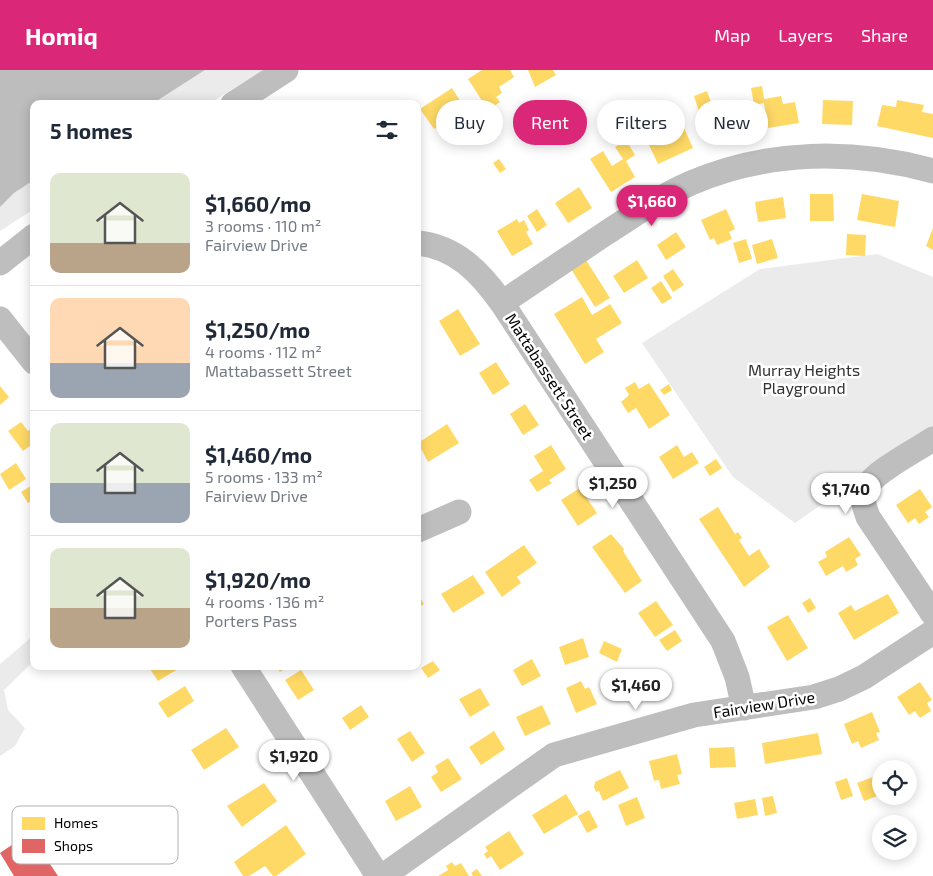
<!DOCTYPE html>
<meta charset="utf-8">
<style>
body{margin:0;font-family:"Exo 2",sans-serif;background:#f2f2f3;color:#1f2937;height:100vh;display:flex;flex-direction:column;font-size:19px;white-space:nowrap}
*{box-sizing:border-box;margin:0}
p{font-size:16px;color:#747a83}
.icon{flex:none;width:28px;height:28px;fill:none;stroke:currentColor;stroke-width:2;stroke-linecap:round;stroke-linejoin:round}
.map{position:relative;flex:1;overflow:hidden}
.sheet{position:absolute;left:30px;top:30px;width:391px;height:570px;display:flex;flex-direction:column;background:#fff;border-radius:10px;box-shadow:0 2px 12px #0003}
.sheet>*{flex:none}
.banner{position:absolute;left:436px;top:30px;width:421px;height:45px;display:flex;gap:10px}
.fabs{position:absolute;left:872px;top:690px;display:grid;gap:10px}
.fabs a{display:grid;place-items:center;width:45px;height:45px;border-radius:50%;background:#fff;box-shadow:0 2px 12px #0003;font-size:25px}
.price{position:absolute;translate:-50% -42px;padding:0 11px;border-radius:18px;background:#fff;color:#222;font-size:16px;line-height:32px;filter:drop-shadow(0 1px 2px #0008)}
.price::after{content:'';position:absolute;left:50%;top:30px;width:15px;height:11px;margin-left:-8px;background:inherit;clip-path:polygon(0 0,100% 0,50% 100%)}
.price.current{background:#db2777;color:#fff}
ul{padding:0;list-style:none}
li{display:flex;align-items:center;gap:15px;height:125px;padding:0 20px}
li+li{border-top:1px solid #e0e1e3}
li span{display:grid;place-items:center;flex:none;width:140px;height:100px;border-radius:10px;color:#555}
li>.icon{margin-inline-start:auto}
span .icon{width:60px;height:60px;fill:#fffc;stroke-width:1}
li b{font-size:21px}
h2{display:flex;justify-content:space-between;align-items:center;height:60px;padding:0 20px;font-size:21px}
.pill{padding:0 18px;border-radius:22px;background:#fff;box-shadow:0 2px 12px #0003;font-size:18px;line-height:45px}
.pill.current{background:#db2777;color:#fff}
header{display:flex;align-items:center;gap:30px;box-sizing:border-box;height:70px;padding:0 25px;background:#db2777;color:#fff}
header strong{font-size:24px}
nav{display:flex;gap:28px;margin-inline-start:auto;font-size:18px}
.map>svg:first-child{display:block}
.green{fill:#ebebeb}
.water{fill:#bdbdbd}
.homes{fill:#ffd966}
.shops{fill:#e06666}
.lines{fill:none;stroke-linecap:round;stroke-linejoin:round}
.minor{stroke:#bebebe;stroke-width:25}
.labels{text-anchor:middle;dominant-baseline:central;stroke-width:5;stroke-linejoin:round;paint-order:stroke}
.park-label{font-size:16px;fill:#313131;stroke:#fff}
.street-label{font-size:16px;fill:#000;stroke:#fff}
.key{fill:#fff;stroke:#b2b2b2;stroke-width:1}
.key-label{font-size:14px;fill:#000}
</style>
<header>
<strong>Homiq</strong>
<nav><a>Map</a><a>Layers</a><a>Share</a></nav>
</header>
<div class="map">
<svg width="933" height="806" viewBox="0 0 933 806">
<rect width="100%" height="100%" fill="#fff"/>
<path class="green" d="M205,0h59l-56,34h-56z
M34,110v29l-34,22v-24l14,-14z
M877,184l56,23v150l-138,96 -62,-46 -91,-134 118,-74z
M34,565v26l-30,29 4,20 17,18 -10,18 -15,10v-92z"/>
<path class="water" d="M0,0h205l-53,34h-118v76l-20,13 -14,14z"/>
<path class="homes" d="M482,0h28l4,7 -15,10 3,6 -6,4 4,5 -12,8 -20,-31z
M528,0h25l3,5 -21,12z
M762,16l2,13 17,-3 2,8 12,-2 4,21 -31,5 -4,-25 -10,2 -3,-17z
M452,18l13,21 -31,20 -14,-20z
M707,21l6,17 -14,4 -5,-16z
M823,30l30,1 -1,24 -30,-1z
M897,30l27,5 -2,7 11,2v24l-56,-12 5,-21 14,2z
M722,39l1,5 15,-4 6,22 -27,7 -8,-27z
M680,49l13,29 -35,16 -10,-21 27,-12 -4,-8z
M496,51l6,9 -10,7 -6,-9z
M481,60l5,8 -5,4 -6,-8z
M626,70l9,15 -9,6 9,16 -24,15 -21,-33 13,-8 9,15 11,-7 -8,-12z
M499,89l7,10 -6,4 -7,-10z
M579,117l13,21 -24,15 -13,-20z
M810,124h23l1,27h-24z
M862,124l37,7 -4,26 -38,-7z
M783,127l3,21 -28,4 -3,-20z
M537,139l10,16 -10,7 -10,-16z
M726,139l9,20 -6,3 3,7 -15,6 -3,-7 -4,2 -9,-20z
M517,149l2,4 5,-3 5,10 -3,2 7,12 -21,12 -15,-25z
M933,158v22l-7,-4z
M676,162l10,15 -20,13 -9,-15z
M847,164l19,1 -1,21 -19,-1z
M746,169l6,20 -13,4 -6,-20z
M772,169l6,19 -21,6 -5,-19z
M586,190l24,38 -15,9 -24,-38z
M637,190l11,18 -24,15 -11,-17z
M673,199l11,16 -11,7 -10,-16z
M661,211l11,17 -10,6 -11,-16z
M582,227l10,18 18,-11 12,19 -26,16 8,13 -19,12 -31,-50z
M458,239l22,35 -20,12 -21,-35z
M496,292l14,22 -17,11 -14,-22z
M635,312l4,7 10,-6 21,32 -21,14 -13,-21 -8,5 -7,-11 8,-7 -4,-7z
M669,314l3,6 -8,5 -4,-5z
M0,316l9,11 -9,8z
M525,334l14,21 -16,10 -13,-21z
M21,352l7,9 6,-5v17l-11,8 -15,-20z
M447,354l12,19 -31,19 -10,-19z
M551,375l15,24 -17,11 3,3 -15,9 -8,-12 14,-9 -9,-15z
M677,375l7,12 8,-5 7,11 -26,16 -14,-22z
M716,389l6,9 -12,8 -6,-9z
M16,393l10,16 -17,11 -9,-16z
M34,414v16l-6,3 -7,-11z
M580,418l17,25 -19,13 -17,-26z
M920,419l12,18 -7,5 4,5 -10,7 -4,-6 -7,5 -12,-18z
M718,437l17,27 3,-2 4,6 -3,2 10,16 10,-7 11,18 -26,20 -45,-68z
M611,464l13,15 -1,2 19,30 -17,12 -33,-46z
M849,467l12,18 -6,4 3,6 -12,7 -3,-6 -17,10 -8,-14 9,-5 -2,-5z
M524,475l13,18 -20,14 4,6 -19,14 -17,-25z
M473,505l12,18 -32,20 -12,-19z
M418,524l6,10 -6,4z
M888,524l11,19 -45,27 -16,-27 13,-8 4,6z
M810,528l6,10 -8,5 -6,-10z
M656,531l17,24 -18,12 -17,-24z
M788,545l20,33 -21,13 -20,-34z
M675,560l7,11 -15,10 -8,-11z
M583,568l6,19 -24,8 -6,-18z
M604,571l18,8 -5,13 -18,-9z
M532,589l9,17 -19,10 -9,-16z
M433,591l7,9 -12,8 -7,-10z
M148,596h35l-25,15z
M276,596h12l-8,6z
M641,599l6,20 -28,7 -5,-19z
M301,600l13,20 -16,10 -13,-20z
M581,611l4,8 4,-2 8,17 -21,9 -10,-25z
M920,612l12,18 -5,3 4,8 -11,7 -5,-7 -6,4 -12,-18z
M185,616l9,15 -26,17 -10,-15z
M480,618l10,17 -20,12 -11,-18z
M361,635l8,12 -19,13 -8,-12z
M542,635l9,19 -26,12 -9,-19z
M872,642l8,20 -4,1 3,7 -18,8 -3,-7 -6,3 -8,-20z
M226,658l13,19 -35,23 -13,-20z
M410,661l15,22 -13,9 -15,-23z
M494,661l11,18 -24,16 -12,-18z
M818,663l4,21 -57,10 -3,-21z
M734,677l2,20 -26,1 -1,-20z
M677,684l5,20 -5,1 3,9 -19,5 -2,-9 -5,1 -5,-20z
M448,688l14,21 -21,13 -10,-15 7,-5 -3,-6z
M620,700l9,18 -26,13 -4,-10 -3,1 -2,-5 1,-5z
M873,707l7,18 -16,6 -7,-18z
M847,708l6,18 -12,4 -6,-18z
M264,713l13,18 -35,26 -15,-21z
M410,716l12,21 -26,14 -11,-20z
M566,724l12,20 -34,20 -12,-19z
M773,726l4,17 -12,3 -3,-18z
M637,727l8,21 -19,8 -8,-21z
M755,729l3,16 -21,4 -3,-16z
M589,740l9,17 -11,6 -9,-17z
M286,755l20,29 -30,22h-3l-8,-10 -16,10h-6l-9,-14z
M509,761l15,23 -24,16 -9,-14 -4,3 -3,-5 4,-3 -3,-4z
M452,792l3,4 6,-3 8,13h-31l10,-6 -2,-4z
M477,799l5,7h-9l-2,-3z"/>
<path class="shops" d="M34,760l19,33 -3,1 8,12h-44l-14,-23z"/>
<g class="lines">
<path class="minor" d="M233,34l53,-34
M418,173c38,4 62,29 84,60 35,-24 70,-47 104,-70 28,-18 55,-37 85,-50 77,-33 162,-34 242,-12
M0,193l34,-27
M502,233l221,338 14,36 7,31
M0,249l34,43
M933,369c-16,11 -62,34 -68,51 -4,10 0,18 3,27l65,97
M418,460l41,-18
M243,596l135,210
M383,806l171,-121 140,-40 120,-18 25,-8 25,-12 69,-45"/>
</g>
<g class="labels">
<g class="park-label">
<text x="804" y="299">Murray Heights<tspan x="804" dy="18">Playground</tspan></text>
</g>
<g class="street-label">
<text transform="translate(550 306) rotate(57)">Mattabassett Street</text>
<text transform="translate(764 634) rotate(-9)">Fairview Drive</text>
</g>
</g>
<rect x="12" y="736" width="166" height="58" rx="8" class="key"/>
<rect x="22" y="747" width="23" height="13" fill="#ffd966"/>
<rect x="22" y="769" width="23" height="14" fill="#e06666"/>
<g class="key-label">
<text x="54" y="758">Homes</text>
<text x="54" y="781">Shops</text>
</g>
</svg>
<div class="fabs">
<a><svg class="icon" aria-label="locate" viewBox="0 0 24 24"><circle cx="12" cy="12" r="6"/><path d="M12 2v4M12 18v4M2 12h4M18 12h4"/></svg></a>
<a><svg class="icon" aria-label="layers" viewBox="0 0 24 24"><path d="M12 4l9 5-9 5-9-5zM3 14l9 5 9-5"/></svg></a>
</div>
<b class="price current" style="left:652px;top:157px">$1,660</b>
<b class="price" style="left:613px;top:439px">$1,250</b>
<b class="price" style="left:846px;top:445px">$1,740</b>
<b class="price" style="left:636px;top:641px">$1,460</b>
<b class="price" style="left:294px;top:712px">$1,920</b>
<div class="banner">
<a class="pill">Buy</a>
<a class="pill current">Rent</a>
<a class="pill">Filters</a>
<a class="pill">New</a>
</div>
<section class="sheet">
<h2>5 homes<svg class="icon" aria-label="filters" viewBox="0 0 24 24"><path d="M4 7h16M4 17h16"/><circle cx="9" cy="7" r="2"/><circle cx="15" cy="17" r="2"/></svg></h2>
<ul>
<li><span style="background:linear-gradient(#dfe7d0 70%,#b9a48a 0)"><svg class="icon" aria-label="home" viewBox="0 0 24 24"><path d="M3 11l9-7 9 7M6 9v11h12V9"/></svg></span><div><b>$1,660/mo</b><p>3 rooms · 110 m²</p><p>Fairview Drive</p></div></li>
<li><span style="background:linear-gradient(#ffd9b3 65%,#9aa5b1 0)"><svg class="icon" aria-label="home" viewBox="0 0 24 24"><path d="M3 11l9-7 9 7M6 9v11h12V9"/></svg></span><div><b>$1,250/mo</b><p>4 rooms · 112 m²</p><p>Mattabassett Street</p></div></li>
<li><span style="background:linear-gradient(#dfe7d0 60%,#9aa5b1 0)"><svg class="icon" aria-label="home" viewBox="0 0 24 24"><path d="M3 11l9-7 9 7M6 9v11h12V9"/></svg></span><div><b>$1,460/mo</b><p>5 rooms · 133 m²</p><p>Fairview Drive</p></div></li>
<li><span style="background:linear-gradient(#dfe7d0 60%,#b9a48a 0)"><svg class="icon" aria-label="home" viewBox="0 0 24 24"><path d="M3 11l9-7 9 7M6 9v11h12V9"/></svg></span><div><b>$1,920/mo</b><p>4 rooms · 136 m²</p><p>Porters Pass</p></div></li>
</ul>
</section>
</div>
